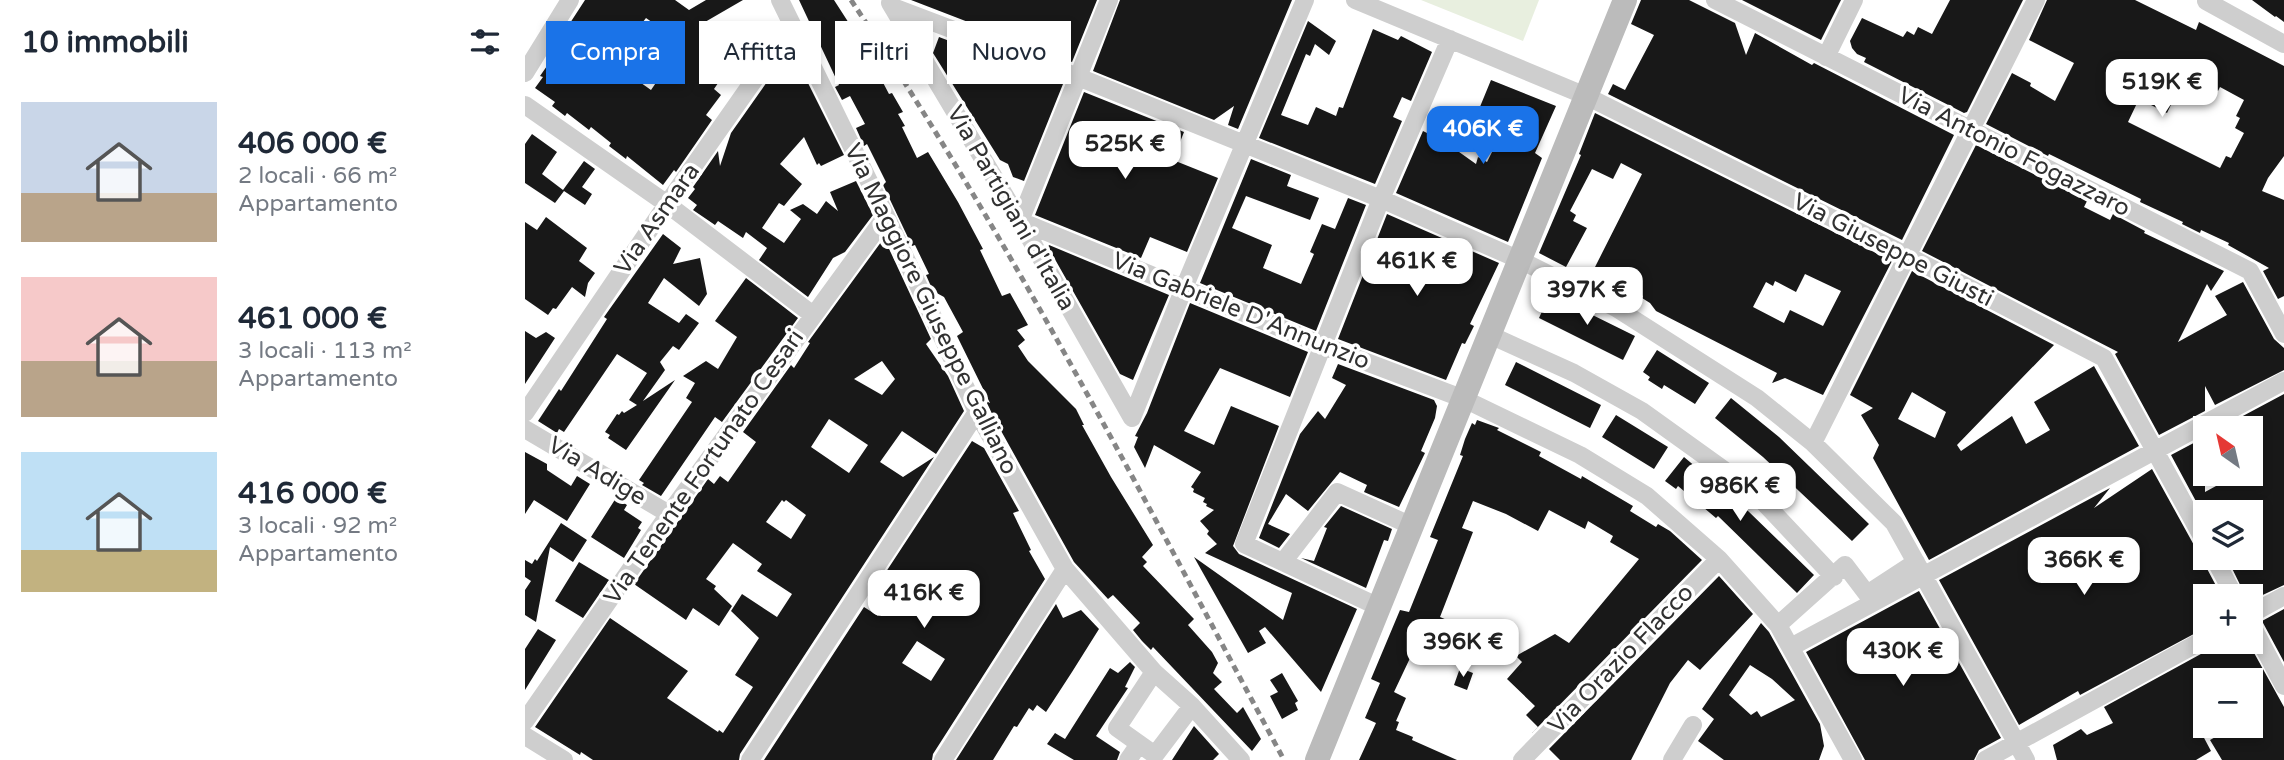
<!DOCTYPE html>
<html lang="it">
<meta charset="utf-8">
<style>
body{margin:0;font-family:"Varela Round",sans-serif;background:#f2f2f3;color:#1f2937;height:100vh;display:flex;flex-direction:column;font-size:26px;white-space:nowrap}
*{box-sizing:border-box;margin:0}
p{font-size:23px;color:#747a83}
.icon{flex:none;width:38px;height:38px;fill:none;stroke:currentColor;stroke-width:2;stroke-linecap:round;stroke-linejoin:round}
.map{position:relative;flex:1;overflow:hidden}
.side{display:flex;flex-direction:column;background:#fff;width:525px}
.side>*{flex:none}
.top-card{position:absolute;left:21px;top:21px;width:665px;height:63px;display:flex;gap:14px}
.needle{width:46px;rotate:326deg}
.buttons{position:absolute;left:1668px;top:416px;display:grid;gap:14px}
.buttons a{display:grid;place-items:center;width:70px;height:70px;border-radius:0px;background:#fff;box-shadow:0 4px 10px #0003;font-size:35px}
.price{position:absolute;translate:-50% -60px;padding:0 16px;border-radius:14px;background:#fff;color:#222;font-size:23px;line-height:46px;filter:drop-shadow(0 2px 4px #0008)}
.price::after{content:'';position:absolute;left:50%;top:42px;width:21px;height:16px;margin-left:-10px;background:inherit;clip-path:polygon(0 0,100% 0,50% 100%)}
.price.current{background:#1a73e8;color:#fff}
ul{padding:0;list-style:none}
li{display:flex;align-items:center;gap:21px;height:175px;padding:0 21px}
li span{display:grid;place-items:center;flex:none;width:196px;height:140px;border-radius:0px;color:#555}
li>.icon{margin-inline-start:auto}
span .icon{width:84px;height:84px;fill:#fffc;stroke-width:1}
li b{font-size:30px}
h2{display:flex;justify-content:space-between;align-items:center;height:84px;padding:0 21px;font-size:30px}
.chip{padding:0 24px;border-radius:0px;background:#fff;box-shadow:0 4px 10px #0003;font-size:24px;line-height:63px}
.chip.current{background:#1a73e8;color:#fff}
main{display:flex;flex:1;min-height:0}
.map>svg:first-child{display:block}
.green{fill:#e8efdf}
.building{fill:#181818;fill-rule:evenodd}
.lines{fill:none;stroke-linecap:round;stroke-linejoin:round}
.street{stroke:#cecece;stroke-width:18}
.secondary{stroke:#bbb;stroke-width:24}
.rail{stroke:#868686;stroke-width:5;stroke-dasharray:7 5;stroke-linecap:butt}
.labels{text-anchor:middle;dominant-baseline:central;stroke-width:7;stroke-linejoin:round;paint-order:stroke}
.street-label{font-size:24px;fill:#313131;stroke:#fff}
</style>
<main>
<section class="side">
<h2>10 immobili<svg class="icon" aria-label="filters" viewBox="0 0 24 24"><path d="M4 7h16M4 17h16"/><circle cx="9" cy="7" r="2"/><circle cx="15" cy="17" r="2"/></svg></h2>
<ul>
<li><span style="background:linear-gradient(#c9d6e8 65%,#b9a48a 0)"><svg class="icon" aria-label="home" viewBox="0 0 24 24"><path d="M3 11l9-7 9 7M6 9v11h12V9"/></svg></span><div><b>406 000 €</b><p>2 locali · 66 m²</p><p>Appartamento</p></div></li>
<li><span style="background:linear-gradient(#f6c9c9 60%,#b9a48a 0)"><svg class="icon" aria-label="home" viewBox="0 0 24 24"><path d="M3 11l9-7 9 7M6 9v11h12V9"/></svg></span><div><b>461 000 €</b><p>3 locali · 113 m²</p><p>Appartamento</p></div></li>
<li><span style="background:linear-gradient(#bfe0f5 70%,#c2b280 0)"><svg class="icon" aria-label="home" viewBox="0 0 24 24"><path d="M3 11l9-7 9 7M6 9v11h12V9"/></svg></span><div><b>416 000 €</b><p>3 locali · 92 m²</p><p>Appartamento</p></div></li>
</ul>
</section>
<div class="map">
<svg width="1759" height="760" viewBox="0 0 1759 760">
<rect width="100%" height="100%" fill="#fff"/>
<path class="green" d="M896,0h118l-16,41z"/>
<path class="building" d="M60,0h90l14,10 17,-10h37l-38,22 37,26 -28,41 7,6 -15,20 6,5 -36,52 -2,-2 -11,15 -36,-29 -1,3 -17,-13 2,-3 -20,-16 -2,3 -22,-17 -2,3 -13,-10 3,-4 -20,-14 8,-11 -3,-1 23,-33 -4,-3zM121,18l23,16 -3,4 12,8 -5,8 2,1 -24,35 -24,-17 7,-15 -13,-8z
M274,0h35l20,31 -7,3 17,36 5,-3 4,8 5,-2 11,21 3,-1 11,19 -5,2 7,12 -3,1 15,31 11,-6 30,50 25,47 -3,1 22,46 8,-3 18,32 -11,5 8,10 -7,6 10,15 48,48 8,16h-2l29,52 42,68 -11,12 5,5 -4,4 51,53 -6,6 24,27 6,11 -5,10 9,9 -8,7 23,24 6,-6 18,32 -9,12 -99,-104 -2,3 -9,-9 -9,-11 7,-7 -27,-28 -5,4 -34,-37 -79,-142 -9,-19 4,2 -33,-67 6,-4 -19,-35 -11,-6 -7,-16 3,-1 -14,-29 -3,1 -29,-61 3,-3 -19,-38 -3,2 -8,-18 9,-4 -15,-28 -8,4 -7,-13 4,-2z
M386,0h186l-25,62z
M595,0h172l-54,129 -10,-4 6,-19 -20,14 -121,-49z
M1116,0h48l46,23 11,32 9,-22 57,32 2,-2 140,72 -52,105 -294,-146 5,-10 12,6 29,-55 -23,-11z
M1217,0h99l-20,40z
M1425,0h73l-56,112 -3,1 -100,-51 2,-4 -9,-4 -5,-6 -2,-7 12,-23 41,19 4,-6 7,4 4,-8 14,7z
M1522,0h88l61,30 3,-8 85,44v90l-16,22 -6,13 22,9v96l-6,3 -15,-28 6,-3 -41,-23 1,-2 -28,-13 -1,3 -18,-9 1,-2 -43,-20 1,-3 -92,-45 -1,2 -62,-32 26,-51 19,10 -1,3 25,15 19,-38 -45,-23zM1661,74l32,17 2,-4 24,13 -8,16 4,2 -5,10 9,5 -13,25 -5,-2 -6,12 -92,-46 11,-23 28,14z
M1727,0h32v22l-8,-6 -1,1z
M783,21l28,20 -7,14 -14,-11 -5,12 -4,-2 -25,61 27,10 8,-18 20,9 3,-9 4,1 30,-79 25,11 3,-4 31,16 -21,49 -9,-4 -9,20 9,4 -27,63 -116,-46z
M414,37l124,47 -39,97 -11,-4 -5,-13 -8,-4 -67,-107z
M271,59l48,96 -23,11 -2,-3 -2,2 -13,-28 -24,27 22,20 -18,22 -5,-3 -17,25 22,15 17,-24 -11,-9 13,-6 14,10 9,-13 12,10 -8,-19 26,-11 17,34 -28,37 -12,6 -25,39 -49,-37 8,-12 -21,-16 -3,6 -25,-17 -3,4 -22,-15 4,-5 -9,-7 7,-9 -2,-2 25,-36 2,15 11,-33 48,-68 1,1z
M966,80l65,26 -21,47 7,5 -34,84 -112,-49 27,-62 22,11 31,22 2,-7 9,5 12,-24 -11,-4 6,-13 -17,-7z
M559,92l100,40 -11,28 45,18 -31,74 -37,-15 -9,21 -106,-43z
M1070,113l297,148 -69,134 -38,-17 -13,5 5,-10 -121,-62 -6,-8 -8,-5 1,-2 -26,-16 -2,4 -22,-13 49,-97 -21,-11 -8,16 -21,-10 -22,42 6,4 -3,6 14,7 -21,39 -27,-14 42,-98 -2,-1zM1280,274l36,17 -18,35 -33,-16 -6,13 -31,-16 13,-25 7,4 2,-5 21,11z
M7,134l25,18 -15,22 21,16 21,-29 11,8 -13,18 10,7 -7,11 -21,-14 -9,12 -30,-20v-39z
M1451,145l111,56 -3,6 26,13 3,-6 32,17 -1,2 80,38 -13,20 -4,-7 -29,58 49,-27 -12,-19 28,-14 31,57 10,9v22l-69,35 -10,-19v25l-46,24 -44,-81 3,-2 -196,-101z
M726,159l40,16 -4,11 32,12 -9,22 -64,-24 -14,32 40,17 -9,23 38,16 13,-30 -4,-2 12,-28 13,5 13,-31 18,7 -50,126 -116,-48z
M862,214l112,49 -29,61 4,2 -9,18 -3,-1 -16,37 -108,-41z
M21,217l41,31 -8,13 16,12 -7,10 -3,14 -13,-10 -16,22 -3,-1 -5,7 -23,-16v-77l12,8z
M138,234l18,14 -8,16 27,-6 7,36 -8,12 -35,-28 -16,25 31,20 7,-9 13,9 -20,27 -6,-4 -13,16 5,8 -22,31 32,-21 -49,70 -18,-12 2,-3 -5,-3 12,-18 2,1 3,-4 2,2 13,-8 -8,-5 18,-27 -30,-19 -53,78 -5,-3 -2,4 -19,-12 21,-32 2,2 46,-72 -3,-2z
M359,238l47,101 -5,5 22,32 16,35 -28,43 -34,-23 -22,31 23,15 31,-20 -194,297 -1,6h-146l-12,-8 -1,3 -45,-28 75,-109 78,53 -21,27 51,34 1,-2 4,3 30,-46 -18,-12 24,-37 -28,-27 11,-17 35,23 15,-23 -35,-23 5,-7 -29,-21 -27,36 10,7 -2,3 18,17 -13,20 -26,-18 -7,12 -52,-36 74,-105 6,5 6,-8 8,6 28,-40 -13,-10 48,-67 3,3 16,-25 -2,-1zM357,361l13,18 -13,16 -28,-16zM304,419l39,26 -19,28 -38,-26zM257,500l2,2 2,-2 20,15 -15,24 -25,-17z
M524,245l120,50 -36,85 -13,-6 -72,-127z
M1387,271l142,74 -97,100 4,6 51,-35 14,28 24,-14 -16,-28 60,-36 45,80 -210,114 -56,-102 6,-13 -18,-30 12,-7 -23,-13zM1387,392l34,20 -11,26 -37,-19z
M221,278l52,40 -76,104 -7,-5 -54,79 -19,-11 2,-2 -5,-3 53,-78 -6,-4 9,-15 -12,-7 23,-15 12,8 19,-32 -22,-16z
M1025,294l85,42 -12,24 -84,-42z
M665,303l118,49 -18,45 -70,-29 -36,63 30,14 17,-39 48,20 -46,120 6,8 118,55 -36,83 -56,-65 -6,4 7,12 -18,10 -54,-96 89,63 9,-27 -87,-40 12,-9 -10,-10 2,-3 -9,-10 14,-11 -8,-4 1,-2 -4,-2 2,-4 -12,-6 1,-3 -3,-2 10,-15 -47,-27 -9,23 -11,-21 4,-10 -3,-1 12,-23z
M0,331l11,7 10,-6 9,6 -30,46z
M1132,350l52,33 -14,21 -31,-19 -2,4 -14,-9 2,-3 -7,-5z
M991,362l85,43 -11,23 -85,-43z
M813,364l96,36 3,6 -2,12 -14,33 4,2 -26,54 -35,-15 3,-7 -27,-13 -32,39 -22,-17 -18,30 22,10 -11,14 -20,-10 41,-104 18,-23 7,8 21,-34 -14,-7z
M1759,394v191l-32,15 -1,-3h-5l-19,-39h24v-45h-46v5l-34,-63 34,-18v55l33,-18h13v-45h-23l-2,-4z
M1206,398l48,39 90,87 -17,17 -89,-84 -48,-39z
M1091,415l52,32 -14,22 -52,-32z
M952,420l22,8 -2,2 44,22 -2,4 42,23 1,-3 51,30 -3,5 26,16 2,-3 12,7 32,29 -170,173 6,-6 -12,-12 9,-9 -28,-27 15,-17 -6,-6 39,-22 14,9 70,-84 -29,-17 3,-6 -25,-15 -3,8 -36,-19 -11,21 -32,-17 -33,-13 -11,27 11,4 -33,85 7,3 -2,4 15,6 -10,22 -27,-13 -9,19 -3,-2 -17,36 12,6 -10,23 3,1 -3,8 17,7 -1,3 45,20h-98l17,-37 -11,-5 15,-35 -9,-4 29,-69 9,2 29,-72 -8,-3 33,-81 -3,-1 5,-16 7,-16 3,2z
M447,441l12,7 35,63 -6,2 18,37 -2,1 16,28 -112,175 -1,6h-168l100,-153 14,9 17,-24 -15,-11zM392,641l28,18 -14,22 -29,-18z
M0,452l22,12v6l24,16 6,-10 13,8 -23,37 -33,-21 -9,14z
M1159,457l64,54 66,64 -17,18 -79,-77 -2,2 -38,-32 -2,3 -11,-8z
M1627,469l43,78 9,6v10l18,34h-17v31l-125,67 -2,-4 -59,34 -80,-145 171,-92 -16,20z
M91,498l11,7 -3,5 18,12 -4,6 3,2 -17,28 -33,-21z
M816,506l51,23 -4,12 -4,-1 -18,48 -65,-30 13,3 13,-33 -3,-1z
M36,523l26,17 -14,22 -23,-15 -14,75 -11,-7v-25l6,-9 -6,-4v-17l7,4 3,-5 2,2z
M54,562l30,18 -26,38 -28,-17z
M1194,576l34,38 -53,56 -12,-10 -18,23 -39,77h-71l-11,-11z
M1394,591l82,147 -22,12 -5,10h-109l-59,-108z
M531,604l7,14 18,-8 18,19 -27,43 -26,40 -9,-7 -4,6 -4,-3 -12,19 -3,-1 -21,34h-37z
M1759,609v53l-22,-41z
M1236,623l8,9 51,92 4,22 -5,14h-95l-26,-19 16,-22 -12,-10zM1225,665l22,14 23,21 -34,17 -4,-6 -6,4 -22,-20z
M13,629l18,11 -31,50v-41z
M1691,642h32l36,65v53h-62l-12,-20 25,-14h16v-45h-46v31l-11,7 17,32 -15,9h-139l-4,-15 28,-16 6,6 26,-12 -9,-16 106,-58z
M605,662l5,5 -10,20 3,1 -32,48 24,16 -3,8h-43l-27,-16 8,-11 10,6 45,-71 8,5z
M935,668l13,5 -6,17 -13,-5z
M757,673l16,28 -3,2 3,7 -16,9 -12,-23 8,-4 -8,-12z
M669,726l25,28 -6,6h-41z"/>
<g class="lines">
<path class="street" d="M255,0l106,216 91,196 88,157 89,103 38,34 49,54
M584,0l-89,221 304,125 140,53 116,56 67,41 72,63 59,66 75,135
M830,0l231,96 320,159 198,103 101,184
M1190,0l535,271 34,63
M1681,1l78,43
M365,3l130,218 112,197
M368,7l185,70 303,122 139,61 96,48 141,90 56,45 81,80 132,237
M1301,57l28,-57
M0,73l45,-73
M0,105l142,99 146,111
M965,335l84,38 68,38 110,79 82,87
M0,413l142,-209 125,-178
M607,418l52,-130 121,-288
M0,429l144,85
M1288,443l223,-443
M1689,558l21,39
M758,562l54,-70 75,34
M854,607l-135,-63 137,-345 69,-160
M1726,614l33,-18
M1726,624l33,62
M1253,625l67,-60 22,29 49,-32
M1266,647l493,-266
M629,672l-37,56 38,27 37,-49
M0,721l144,-207 217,-298
M0,736l39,24
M225,760l227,-348
M418,760l122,-191
M603,760l11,-16
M997,760l197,-201
M1147,760l21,-35
M1460,760l220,-121"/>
<path class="secondary" d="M792,760l308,-760"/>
<path class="rail" d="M326,0c162,243 295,503 433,760"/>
</g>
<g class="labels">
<g class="street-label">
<text transform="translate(1489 152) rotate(27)">Via Antonio Fogazzaro</text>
<text transform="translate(486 208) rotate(60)">Via Partigiani d'Italia</text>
<text transform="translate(132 219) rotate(-55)">Via Asmara</text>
<text transform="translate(1368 250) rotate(27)">Via Giuseppe Giusti</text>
<text transform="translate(406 309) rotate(64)">Via Maggiore Giuseppe Galliano</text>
<text transform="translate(716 311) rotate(22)">Via Gabriele D'Annunzio</text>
<text transform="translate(179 467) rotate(-55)">Via Tenente Fortunato Cesari</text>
<text transform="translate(72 471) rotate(31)">Via Adige</text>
<text transform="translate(1096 659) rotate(-46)">Via Orazio Flacco</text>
</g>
</g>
</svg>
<div class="buttons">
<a><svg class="needle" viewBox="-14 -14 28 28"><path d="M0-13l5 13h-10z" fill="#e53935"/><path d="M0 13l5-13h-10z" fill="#747a83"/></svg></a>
<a><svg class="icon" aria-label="layers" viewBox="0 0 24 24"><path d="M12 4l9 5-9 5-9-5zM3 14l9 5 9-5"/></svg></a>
<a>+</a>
<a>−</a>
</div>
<b class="price" style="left:1637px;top:119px">519K €</b>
<b class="price current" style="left:958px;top:166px">406K €</b>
<b class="price" style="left:600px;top:181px">525K €</b>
<b class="price" style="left:892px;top:298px">461K €</b>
<b class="price" style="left:1062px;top:327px">397K €</b>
<b class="price" style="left:1215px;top:523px">986K €</b>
<b class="price" style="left:1559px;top:597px">366K €</b>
<b class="price" style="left:399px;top:630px">416K €</b>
<b class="price" style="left:938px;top:679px">396K €</b>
<b class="price" style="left:1378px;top:688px">430K €</b>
<div class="top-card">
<a class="chip current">Compra</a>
<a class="chip">Affitta</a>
<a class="chip">Filtri</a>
<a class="chip">Nuovo</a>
</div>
</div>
</main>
